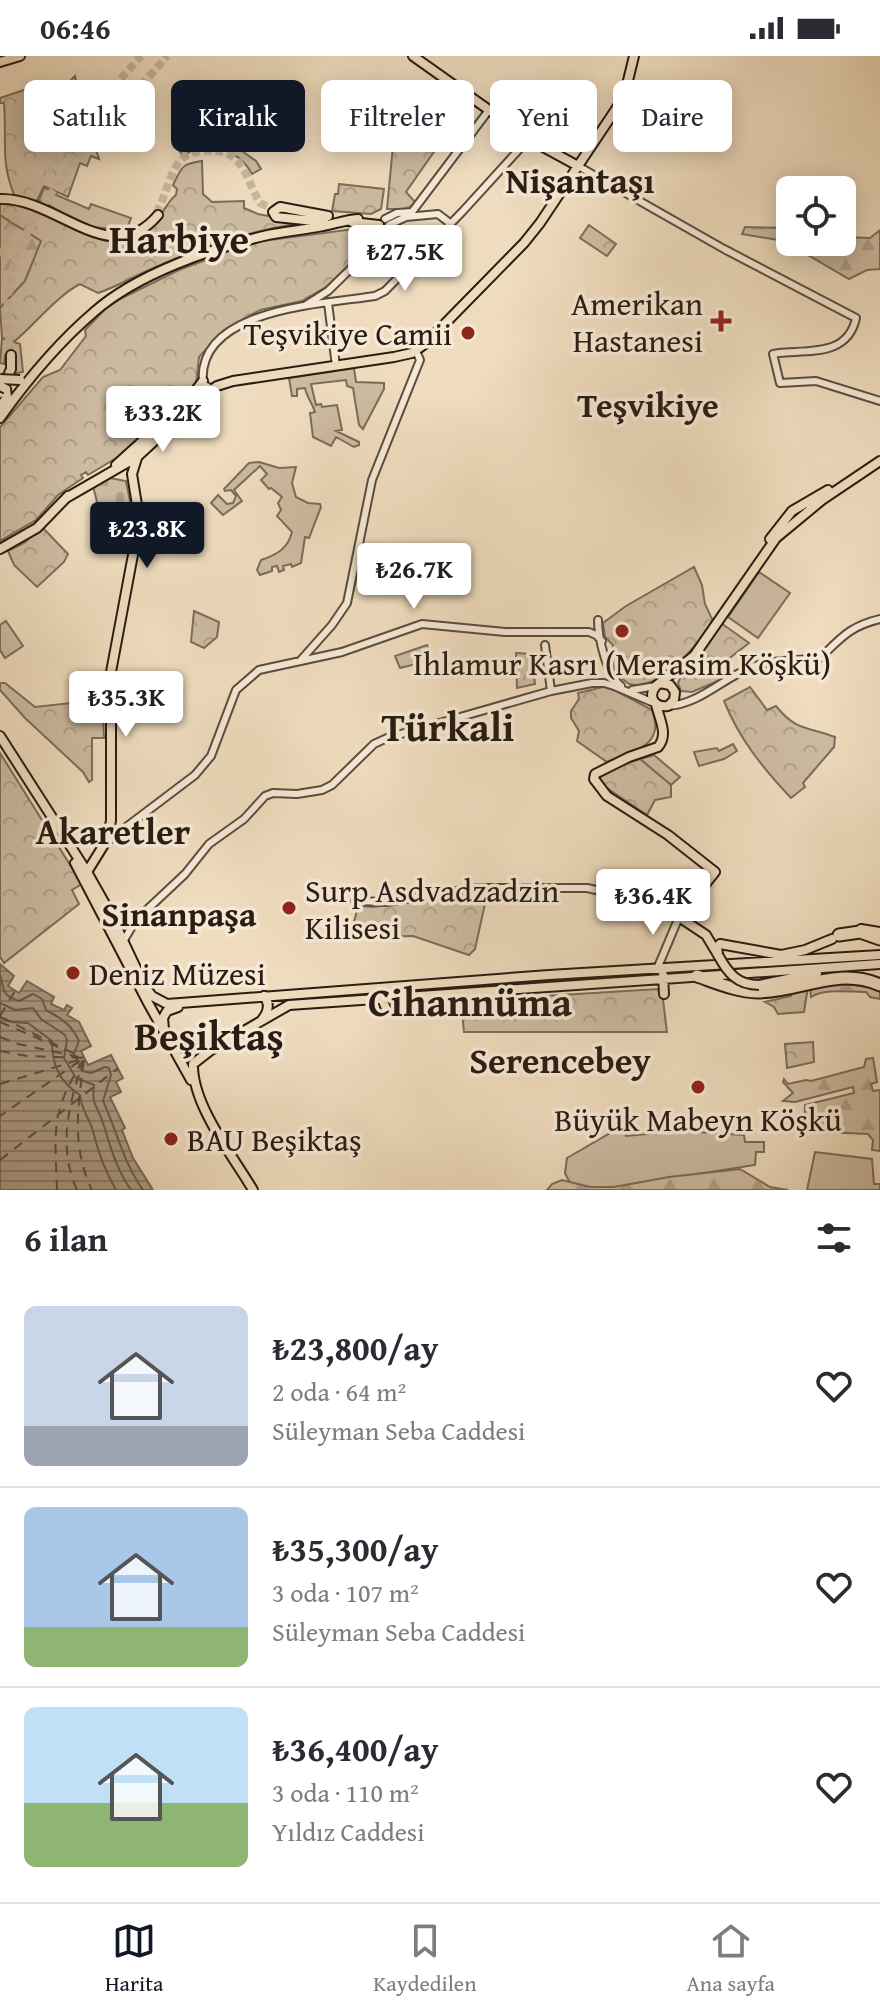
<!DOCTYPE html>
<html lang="tr">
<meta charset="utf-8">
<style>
body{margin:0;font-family:"Gentium Book Plus",serif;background:#f2f2f3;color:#2b2b33;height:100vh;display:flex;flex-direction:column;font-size:30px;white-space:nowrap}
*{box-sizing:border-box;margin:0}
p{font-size:26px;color:#7c7c81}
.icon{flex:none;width:44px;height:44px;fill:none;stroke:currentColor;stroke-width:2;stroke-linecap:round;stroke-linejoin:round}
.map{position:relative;height:1134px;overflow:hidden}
.side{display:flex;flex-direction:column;background:#fff;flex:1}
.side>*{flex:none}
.guide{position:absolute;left:24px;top:24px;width:832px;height:72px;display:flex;gap:16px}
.controls{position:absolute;left:776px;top:120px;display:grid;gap:16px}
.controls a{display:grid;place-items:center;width:80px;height:80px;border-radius:12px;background:#fff;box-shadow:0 4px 20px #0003;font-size:40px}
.price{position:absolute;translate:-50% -68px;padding:0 18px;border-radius:8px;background:#fff;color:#222;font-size:26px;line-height:52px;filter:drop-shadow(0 2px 4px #0008)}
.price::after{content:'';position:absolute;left:50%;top:48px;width:24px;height:18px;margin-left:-12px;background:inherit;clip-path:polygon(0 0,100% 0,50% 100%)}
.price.on{background:#111827;color:#fff}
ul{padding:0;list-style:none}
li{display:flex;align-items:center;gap:24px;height:200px;padding:0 24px}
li+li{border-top:2px solid #e1e1e2}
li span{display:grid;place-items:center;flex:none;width:224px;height:160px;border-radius:12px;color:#555}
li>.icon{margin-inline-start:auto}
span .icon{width:96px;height:96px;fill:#fffc;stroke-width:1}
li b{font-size:34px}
h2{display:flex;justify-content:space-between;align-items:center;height:96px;padding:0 24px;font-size:34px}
.chip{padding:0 28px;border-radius:12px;background:#fff;box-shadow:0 4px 20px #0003;font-size:28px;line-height:72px}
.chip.on{background:#111827;color:#fff}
.status{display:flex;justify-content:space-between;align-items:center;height:56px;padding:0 40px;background:#fff;direction:ltr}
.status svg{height:22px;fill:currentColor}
.dock{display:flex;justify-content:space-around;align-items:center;height:112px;border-top:2px solid #e1e1e2;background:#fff;font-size:22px;color:#7c7c81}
.dock a{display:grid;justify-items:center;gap:4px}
.dock .on{color:#111827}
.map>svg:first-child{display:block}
.green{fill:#cdbba1;stroke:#7b6c5a;stroke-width:2}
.forest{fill:url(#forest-firs);stroke:#7b6c5a;stroke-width:2}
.cemetery{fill:url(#cemetery-stones);stroke:#7b6c5a;stroke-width:2}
.park{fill:url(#park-crowns);stroke:#7b6c5a;stroke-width:2}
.water{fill:url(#water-rules);stroke:#786857;stroke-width:2}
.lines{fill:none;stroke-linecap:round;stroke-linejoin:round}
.shore{stroke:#6a5c4c;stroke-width:2}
.ferry{stroke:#5d4f40;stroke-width:2;stroke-dasharray:10 8;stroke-linecap:butt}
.major-tunnel{stroke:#c7b69c;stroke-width:8;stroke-dasharray:8 4;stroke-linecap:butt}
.minor-casing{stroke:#5a4c3e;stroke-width:10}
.major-casing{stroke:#291c13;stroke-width:12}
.highway-casing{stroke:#291c13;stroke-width:15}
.minor{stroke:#f5e8d5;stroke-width:6}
.major{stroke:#efdcbe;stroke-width:8}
.highway{stroke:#efdcbe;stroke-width:11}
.major-bridge-casing{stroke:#291c13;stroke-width:12;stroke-linecap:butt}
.major-bridge{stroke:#efdcbe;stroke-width:8}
.poi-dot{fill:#8f2418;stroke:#f5e8d5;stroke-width:3}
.labels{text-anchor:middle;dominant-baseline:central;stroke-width:7;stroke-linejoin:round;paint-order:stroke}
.poi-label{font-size:32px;fill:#291c13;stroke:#f5e8d5;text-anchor:start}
.neighbourhood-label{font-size:34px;font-weight:bold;fill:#291c13;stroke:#f5e8d5}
.quarter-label{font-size:36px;font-weight:bold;fill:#291c13;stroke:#f5e8d5}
.district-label{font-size:40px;font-weight:bold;fill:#291c13;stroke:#f5e8d5}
</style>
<div class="status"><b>06:46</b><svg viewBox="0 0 49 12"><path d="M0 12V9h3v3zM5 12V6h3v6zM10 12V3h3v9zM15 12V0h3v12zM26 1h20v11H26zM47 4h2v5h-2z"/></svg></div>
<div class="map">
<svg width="880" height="1134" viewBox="0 0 880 1134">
<defs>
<pattern id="forest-firs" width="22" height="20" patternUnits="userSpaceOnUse" patternTransform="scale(2)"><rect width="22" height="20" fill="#cdbba1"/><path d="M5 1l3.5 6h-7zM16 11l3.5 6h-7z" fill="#b0a08a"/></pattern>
<pattern id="cemetery-stones" width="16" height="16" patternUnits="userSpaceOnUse" patternTransform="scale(2)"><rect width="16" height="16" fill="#cdbba1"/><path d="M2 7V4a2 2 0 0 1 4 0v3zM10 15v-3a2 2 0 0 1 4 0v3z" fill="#b0a08a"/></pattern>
<pattern id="park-crowns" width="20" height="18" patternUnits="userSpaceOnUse" patternTransform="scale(2)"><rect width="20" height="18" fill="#cdbba1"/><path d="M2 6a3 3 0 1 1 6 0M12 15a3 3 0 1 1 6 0" fill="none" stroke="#b0a08a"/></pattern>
<pattern id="water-rules" width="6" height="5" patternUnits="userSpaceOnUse" patternTransform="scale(2)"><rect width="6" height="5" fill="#ac9b84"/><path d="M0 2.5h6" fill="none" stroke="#8c7e6b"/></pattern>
</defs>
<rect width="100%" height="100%" fill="#efdcbe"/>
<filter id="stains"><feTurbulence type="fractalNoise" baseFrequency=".0025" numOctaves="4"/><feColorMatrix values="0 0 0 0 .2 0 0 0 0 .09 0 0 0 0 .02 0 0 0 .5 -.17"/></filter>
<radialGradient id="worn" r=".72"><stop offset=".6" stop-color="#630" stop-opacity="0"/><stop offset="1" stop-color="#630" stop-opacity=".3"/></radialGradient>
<path class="green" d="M75,20l5,23 -28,5 -10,-19 8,-2 5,3 14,-4z
M101,46l2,14 31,-8 4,13 -4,5 -8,1 -7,9 -30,-11 -2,-10 -5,-2 -1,-5 2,-3z
M205,80l12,1 17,6 1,3 21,15 5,8 -9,5c-9,-17 -27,-28 -46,-26l-2,-4 -1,4 -6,2 -3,-4 -4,2 1,3 -8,5 -5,-8z
M44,132l13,4 -1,3 33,14 2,-5 40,14 -3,8c-40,9 -55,-9 -89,-26z
M2,282l18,6 3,28 -12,2v-21l-6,2 -1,9 -4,-1z
M354,312l2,14 28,1v6l-21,40 -4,-4 -6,-37 -6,-2 -1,-6 -35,4 5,21 5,-1 1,3 15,-2 5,25 -6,1 23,11v3l-5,2 -18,-10 -5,9 -18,-9 -3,-24 5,-1c-3,-10 -8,-14 -10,-24l-8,1v7h-5l-3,-18z
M259,406l20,6 17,-1 -4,16 4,14 12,6 12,1 1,3 -12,31 -4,-1 -4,26 -9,4 -1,-3 -8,2 1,4 -5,2 -2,-6 -5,1v4l-12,4 -3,-5 4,-10c15,-5 27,-11 31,-28l-15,-16 4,-6 -3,-7 4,-6 -11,-9 -2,1 -8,-9 6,-6 -7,-8 -26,24 8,11 -19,14 -12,-12 7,-8 9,9 6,-1 3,-7 -5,-6 -6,1 -1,-2 25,-26z
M759,516l31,21 -32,45 -30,-21z
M6,565l17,25 -18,12 -5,-8v-25z
M733,688l4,7 -13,8 -25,7 -5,-14 23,-4 2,3z
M654,699l26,22 -9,8 -31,-26z
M549,923v4l-160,10z
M625,1073l1,7 55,-5 63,4 1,7h19v10h-8l-1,13 -141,22h-24l-20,-4 -5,-10 2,-15 45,-26z
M815,1096l57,7 2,25h6v6h-73z"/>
<path class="forest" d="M0,159l42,26 -17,40 -25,27z
M745,171l45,1v14h52v-5l28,1 10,-8v39l-13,1 -18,9 -65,-38 -42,-7z
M841,927l39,6v10l-10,-2 -4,-5c-17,0 -42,-4 -55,5l-1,-10z
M873,1002l4,24 -6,2 2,7 7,-1v61l-8,-1 1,-10 -5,-6 -64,-3 1,-26 49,-12 -1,-6 -58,15 -12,-1 10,-8 -10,-11 1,-3 4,5 18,-4 5,1 53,-14 2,-8z
M740,1113l30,18 18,3h-241l5,-6 10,-4 28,7h24l55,-10z"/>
<path class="cemetery" d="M110,422l16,3 4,20 -2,17 -26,4 -9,-36z"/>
<path class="park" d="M439,24l28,18 -13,18 7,6 -4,6 -5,-2 -46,66 9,10 -6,7h-22l7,-74 18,-14h13z
M33,31l16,26 42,22 8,24 -8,-3 -4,10 -7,-3 -12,34 -24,-11 -8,16 -21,-5c-15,-35 -8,-56 -11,-94h-4v-5z
M202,105l1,33 9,8 32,-1v7l14,6 47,9c-53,6 -107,25 -156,47 -18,8 -33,17 -51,23l-18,-9c-23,12 -45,40 -65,57l-13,-3 -2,-30 25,-27 16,-40 -41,-26v-13c10,1 22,1 31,4 34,13 78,54 115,27 13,-10 19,-30 30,-38l1,-6 -4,-4c9,-18 8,-21 29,-24z
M339,128l45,5 -3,20 -10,5 -39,-3 3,-17h3z
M589,169l27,19 -9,12 -27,-18z
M362,172l11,3 1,10 -48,46 -24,14 -42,9 -36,20 -25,27 -3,27 -5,6 -68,64 -35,21 -2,-3 -5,3 2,3 -25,17 -22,25 -36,21v-114l43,-50 17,-7 26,-34 -1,-6 21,-22 16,-10 57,-28 56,-21 27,-8z
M42,471l26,27 -4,8 -27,25 -23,-22 -6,-14 16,-8z
M694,511l8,18 3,19 9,19c-18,22 -54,69 -85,61 -14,-9 -20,-23 -16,-39l-8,-8 -2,-14 23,-17z
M194,555l25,11 -2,15 -13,11 -13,-6z
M721,567l28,20 -27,21 3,14 -33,14 -11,-1 -3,-8 5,-11 16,-16z
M427,589l5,15 -32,8 -5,-12z
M516,597l15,1 4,30 -18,4z
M0,627h5l30,24 64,-7 4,15 1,23h-12v42l-3,2 -6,-10 -58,-54 -25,-28z
M607,630l45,24c14,37 -19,40 -45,52l-30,-21 2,-10 -8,-13v-7l8,-12 -1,-6z
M750,631l17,23 9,-4c21,26 31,20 59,31l-1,10 -31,36 2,4 -14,11c-29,-31 -51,-58 -67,-97z
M0,697l82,131 -10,6 7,14 -75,59 -4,-6z
M640,703l31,26v12l-16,3 -8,15 -49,-33c7,-16 27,-18 42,-23z
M476,834l7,1 4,4 -12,54 -6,6 -56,-19 -54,1 -8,-3 7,-28 16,1z
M808,931l-4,25 -26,2 -4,-7 -9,-5 26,-6 2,-6z
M658,933l5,11 4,32h-203l-3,-31z
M813,986l1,20 -27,6 -2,-24z"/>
<path class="water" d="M0,908l14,12 -6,10 11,7 8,-12 27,16 -3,7 13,6 3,-5 5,3 -5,7 12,7 12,24 -10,5 7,14 23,-10 12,23 -7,4 5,10 -11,5 15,31 -3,2 11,28 20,32h-153z"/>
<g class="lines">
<path class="shore" d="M0,919c5,14 0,20 19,26l14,-7 9,5 4,11c15,8 26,15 33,31l-5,13 8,17 9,2 14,-6 4,1 2,7 -8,26c14,30 20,61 40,89
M0,947l15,7 18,-2 8,11 24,16 2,5 -3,18 12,20 18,7c-3,22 5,22 10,41 7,23 13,44 27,64
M0,961l12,5 16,1 24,18c0,23 7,41 28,54 1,14 9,23 13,36 5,21 12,40 23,59"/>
<path class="ferry" d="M0,960l15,-25
M0,961l83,41
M0,966l58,25
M0,981l18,7 61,13
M0,995l27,5 57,2 -84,58
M84,1004c-6,45 -13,87 8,130
M0,1028l79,-24
M0,1104l118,-92
M57,1134c-2,-61 -7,-77 27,-131
M77,1134c-19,-42 -9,-85 6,-127"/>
<path class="major-tunnel" d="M156,157c10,-16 12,-36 23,-51 5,-7 14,-10 22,-11 43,-5 43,25 59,52l15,7
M0,200l21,-49 70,-95 50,-56
M11,299c-4,-31 -6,-61 3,-91 19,-67 107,-154 153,-208"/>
<defs>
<path id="minor" d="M578,110l146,83 132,69c-8,38 -46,32 -77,35l-6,1 7,29 36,-2 64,20
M412,156l77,-102
M385,163l12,-6 15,-1
M328,247l8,63
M306,249l22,-14 49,-48 12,-18 17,-8 32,-3 13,10
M212,333l-9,-5c-8,-76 121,-80 172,-88l10,-5 78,-80 61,-67 10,-2
M598,564c0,18 9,56 23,66
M545,589l6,46
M300,605l32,-36 15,-22 25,-123 48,-120 -4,-9
M632,634l24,-4
M668,650c32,-2 55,-28 84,-39 21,-8 46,-6 68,-9 21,-20 30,-32 60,-39
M105,787l90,-68 16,-19 25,-66 23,-20 83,-18 80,-28 83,8h84l7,3 6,6
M355,845l32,1 88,-14h112l37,8 55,21 -22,52
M124,884l12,-20 49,-46 24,-30 35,-25 21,-23 8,-3 24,1 25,-4 10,-5 42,-41 13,-6 164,-47 41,-8h12l10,3 40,17"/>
<path id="major" d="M413,0l121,86 44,24
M0,6l20,-6
M0,143c57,-2 110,73 158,16
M324,163l-10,2 -38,-4 -3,-5 7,-5 48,9
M352,166l27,3
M0,337l11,-24v-14
M0,351l7,-10 -1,-8
M0,362c27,-38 59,-76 94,-106 43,-38 118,-64 174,-77 18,-4 36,-5 55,-9 12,-2 22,-6 35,-7
M116,409l73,-66 14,-18
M66,442l71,-41 68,-63 12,-8 16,-5 161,-24 18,-4 14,-10 98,-100 16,-20 84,-126 10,-41
M770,483l22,-28 36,-21
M0,493l37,-21 31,-32
M660,627l10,2 5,7 -1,8 -6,6c-13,2 -21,-9 -12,-20l38,-30 82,-118 46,-38 58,-39
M656,648c3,15 13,30 2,43l-29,10 -34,17 -1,5 13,17 61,39 47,37 -36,45 27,18 12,20
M0,680l87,136 22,39 36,76 7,9 15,8 382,-29 331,-20
M75,807l72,138 44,79
M87,816l18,-29 6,-22v-149l24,-128 2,-39 -5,-31 5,-16
M861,873l19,3
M718,898l-1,-7 3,-3 61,11 24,-5 27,-11
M663,919l1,19
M759,929l58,-12
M386,937l-3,8 4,10
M261,965c6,-7 10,-17 3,-25
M164,973l-1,-11 4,-7 11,-4
M253,1134c-20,-34 -61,-85 -60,-126l18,-14 78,-45 591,-41"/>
<path id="highway" d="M839,879l21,-3 20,7
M697,920c18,6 41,16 60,16 43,0 80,-26 123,-7"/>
</defs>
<use href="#minor" class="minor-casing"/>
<use href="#major" class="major-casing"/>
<use href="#highway" class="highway-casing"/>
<use href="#minor" class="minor"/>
<use href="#major" class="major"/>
<use href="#highway" class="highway"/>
<defs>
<path id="major-bridge" d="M0,323l20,1
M0,330l6,3
M718,899c10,18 19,30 41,30"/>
</defs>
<use href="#major-bridge" class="major-bridge-casing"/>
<use href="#major-bridge" class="major-bridge"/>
</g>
<g class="poi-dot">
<path d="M717 253h8v8h8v8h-8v8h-8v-8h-8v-8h8z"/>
<circle cx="468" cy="277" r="8"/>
<circle cx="622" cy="575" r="8"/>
<circle cx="289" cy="852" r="8"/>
<circle cx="73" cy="917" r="8"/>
<circle cx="698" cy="1031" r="8"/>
<circle cx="171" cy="1083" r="8"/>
</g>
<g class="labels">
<g class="poi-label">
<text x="703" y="247" text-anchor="end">Amerikan<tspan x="703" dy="37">Hastanesi</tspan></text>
<text x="452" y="277" text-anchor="end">Teşvikiye Camii</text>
<text x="622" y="607" text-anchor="middle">Ihlamur Kasrı (Merasim Köşkü)</text>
<text x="305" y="834">Surp Asdvadzadzin<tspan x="305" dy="37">Kilisesi</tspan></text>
<text x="89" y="917">Deniz Müzesi</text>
<text x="698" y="1063" text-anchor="middle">Büyük Mabeyn Köşkü</text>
<text x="187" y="1083">BAU Beşiktaş</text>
</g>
<g class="neighbourhood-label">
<text x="648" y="348">Teşvikiye</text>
<text x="179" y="857">Sinanpaşa</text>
</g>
<g class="quarter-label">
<text x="580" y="123">Nişantaşı</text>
<text x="113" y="774">Akaretler</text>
<text x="560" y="1003">Serencebey</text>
</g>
<g class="district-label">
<text x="179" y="182">Harbiye</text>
<text x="448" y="670">Türkali</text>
<text x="470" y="945">Cihannüma</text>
<text x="209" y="979">Beşiktaş</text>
</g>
</g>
<rect width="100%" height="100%" filter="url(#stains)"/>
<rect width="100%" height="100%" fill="url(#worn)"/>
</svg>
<div class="controls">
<a><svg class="icon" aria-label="locate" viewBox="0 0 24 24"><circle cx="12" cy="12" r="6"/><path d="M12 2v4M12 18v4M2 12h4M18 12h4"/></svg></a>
</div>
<b class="price" style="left:405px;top:237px">₺27.5K</b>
<b class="price" style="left:163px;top:398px">₺33.2K</b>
<b class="price on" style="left:147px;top:514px">₺23.8K</b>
<b class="price" style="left:414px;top:555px">₺26.7K</b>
<b class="price" style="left:126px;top:683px">₺35.3K</b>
<b class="price" style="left:653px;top:881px">₺36.4K</b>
<div class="guide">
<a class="chip">Satılık</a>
<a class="chip on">Kiralık</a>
<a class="chip">Filtreler</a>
<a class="chip">Yeni</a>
<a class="chip">Daire</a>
</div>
</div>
<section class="side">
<h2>6 ilan<svg class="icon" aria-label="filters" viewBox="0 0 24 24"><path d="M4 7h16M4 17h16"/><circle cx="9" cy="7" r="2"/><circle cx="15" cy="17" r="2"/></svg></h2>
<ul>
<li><span style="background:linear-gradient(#c9d6e8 75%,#9aa5b1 0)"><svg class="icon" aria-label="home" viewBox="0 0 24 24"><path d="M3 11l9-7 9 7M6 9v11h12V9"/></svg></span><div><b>₺23,800/ay</b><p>2 oda · 64 m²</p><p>Süleyman Seba Caddesi</p></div><svg class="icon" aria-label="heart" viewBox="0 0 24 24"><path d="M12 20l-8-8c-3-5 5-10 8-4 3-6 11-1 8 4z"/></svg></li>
<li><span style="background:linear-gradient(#a9c7e8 75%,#8fb573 0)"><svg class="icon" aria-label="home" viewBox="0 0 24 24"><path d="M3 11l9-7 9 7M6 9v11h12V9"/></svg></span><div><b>₺35,300/ay</b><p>3 oda · 107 m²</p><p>Süleyman Seba Caddesi</p></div><svg class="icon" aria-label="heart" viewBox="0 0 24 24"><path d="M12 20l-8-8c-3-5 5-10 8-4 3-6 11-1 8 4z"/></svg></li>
<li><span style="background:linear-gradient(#bfe0f5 60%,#8fb573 0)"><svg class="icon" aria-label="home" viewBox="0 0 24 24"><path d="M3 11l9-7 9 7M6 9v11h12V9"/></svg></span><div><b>₺36,400/ay</b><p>3 oda · 110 m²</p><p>Yıldız Caddesi</p></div><svg class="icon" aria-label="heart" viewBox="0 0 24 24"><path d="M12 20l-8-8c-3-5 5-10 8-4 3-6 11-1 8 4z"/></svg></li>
</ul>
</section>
<nav class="dock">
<a class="on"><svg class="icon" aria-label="map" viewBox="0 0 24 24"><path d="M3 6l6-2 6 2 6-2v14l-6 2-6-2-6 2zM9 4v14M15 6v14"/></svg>Harita</a>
<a><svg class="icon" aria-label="saved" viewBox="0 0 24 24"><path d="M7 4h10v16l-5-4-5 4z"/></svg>Kaydedilen</a>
<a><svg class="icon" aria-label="home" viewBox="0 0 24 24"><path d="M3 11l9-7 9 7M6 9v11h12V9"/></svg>Ana sayfa</a>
</nav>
